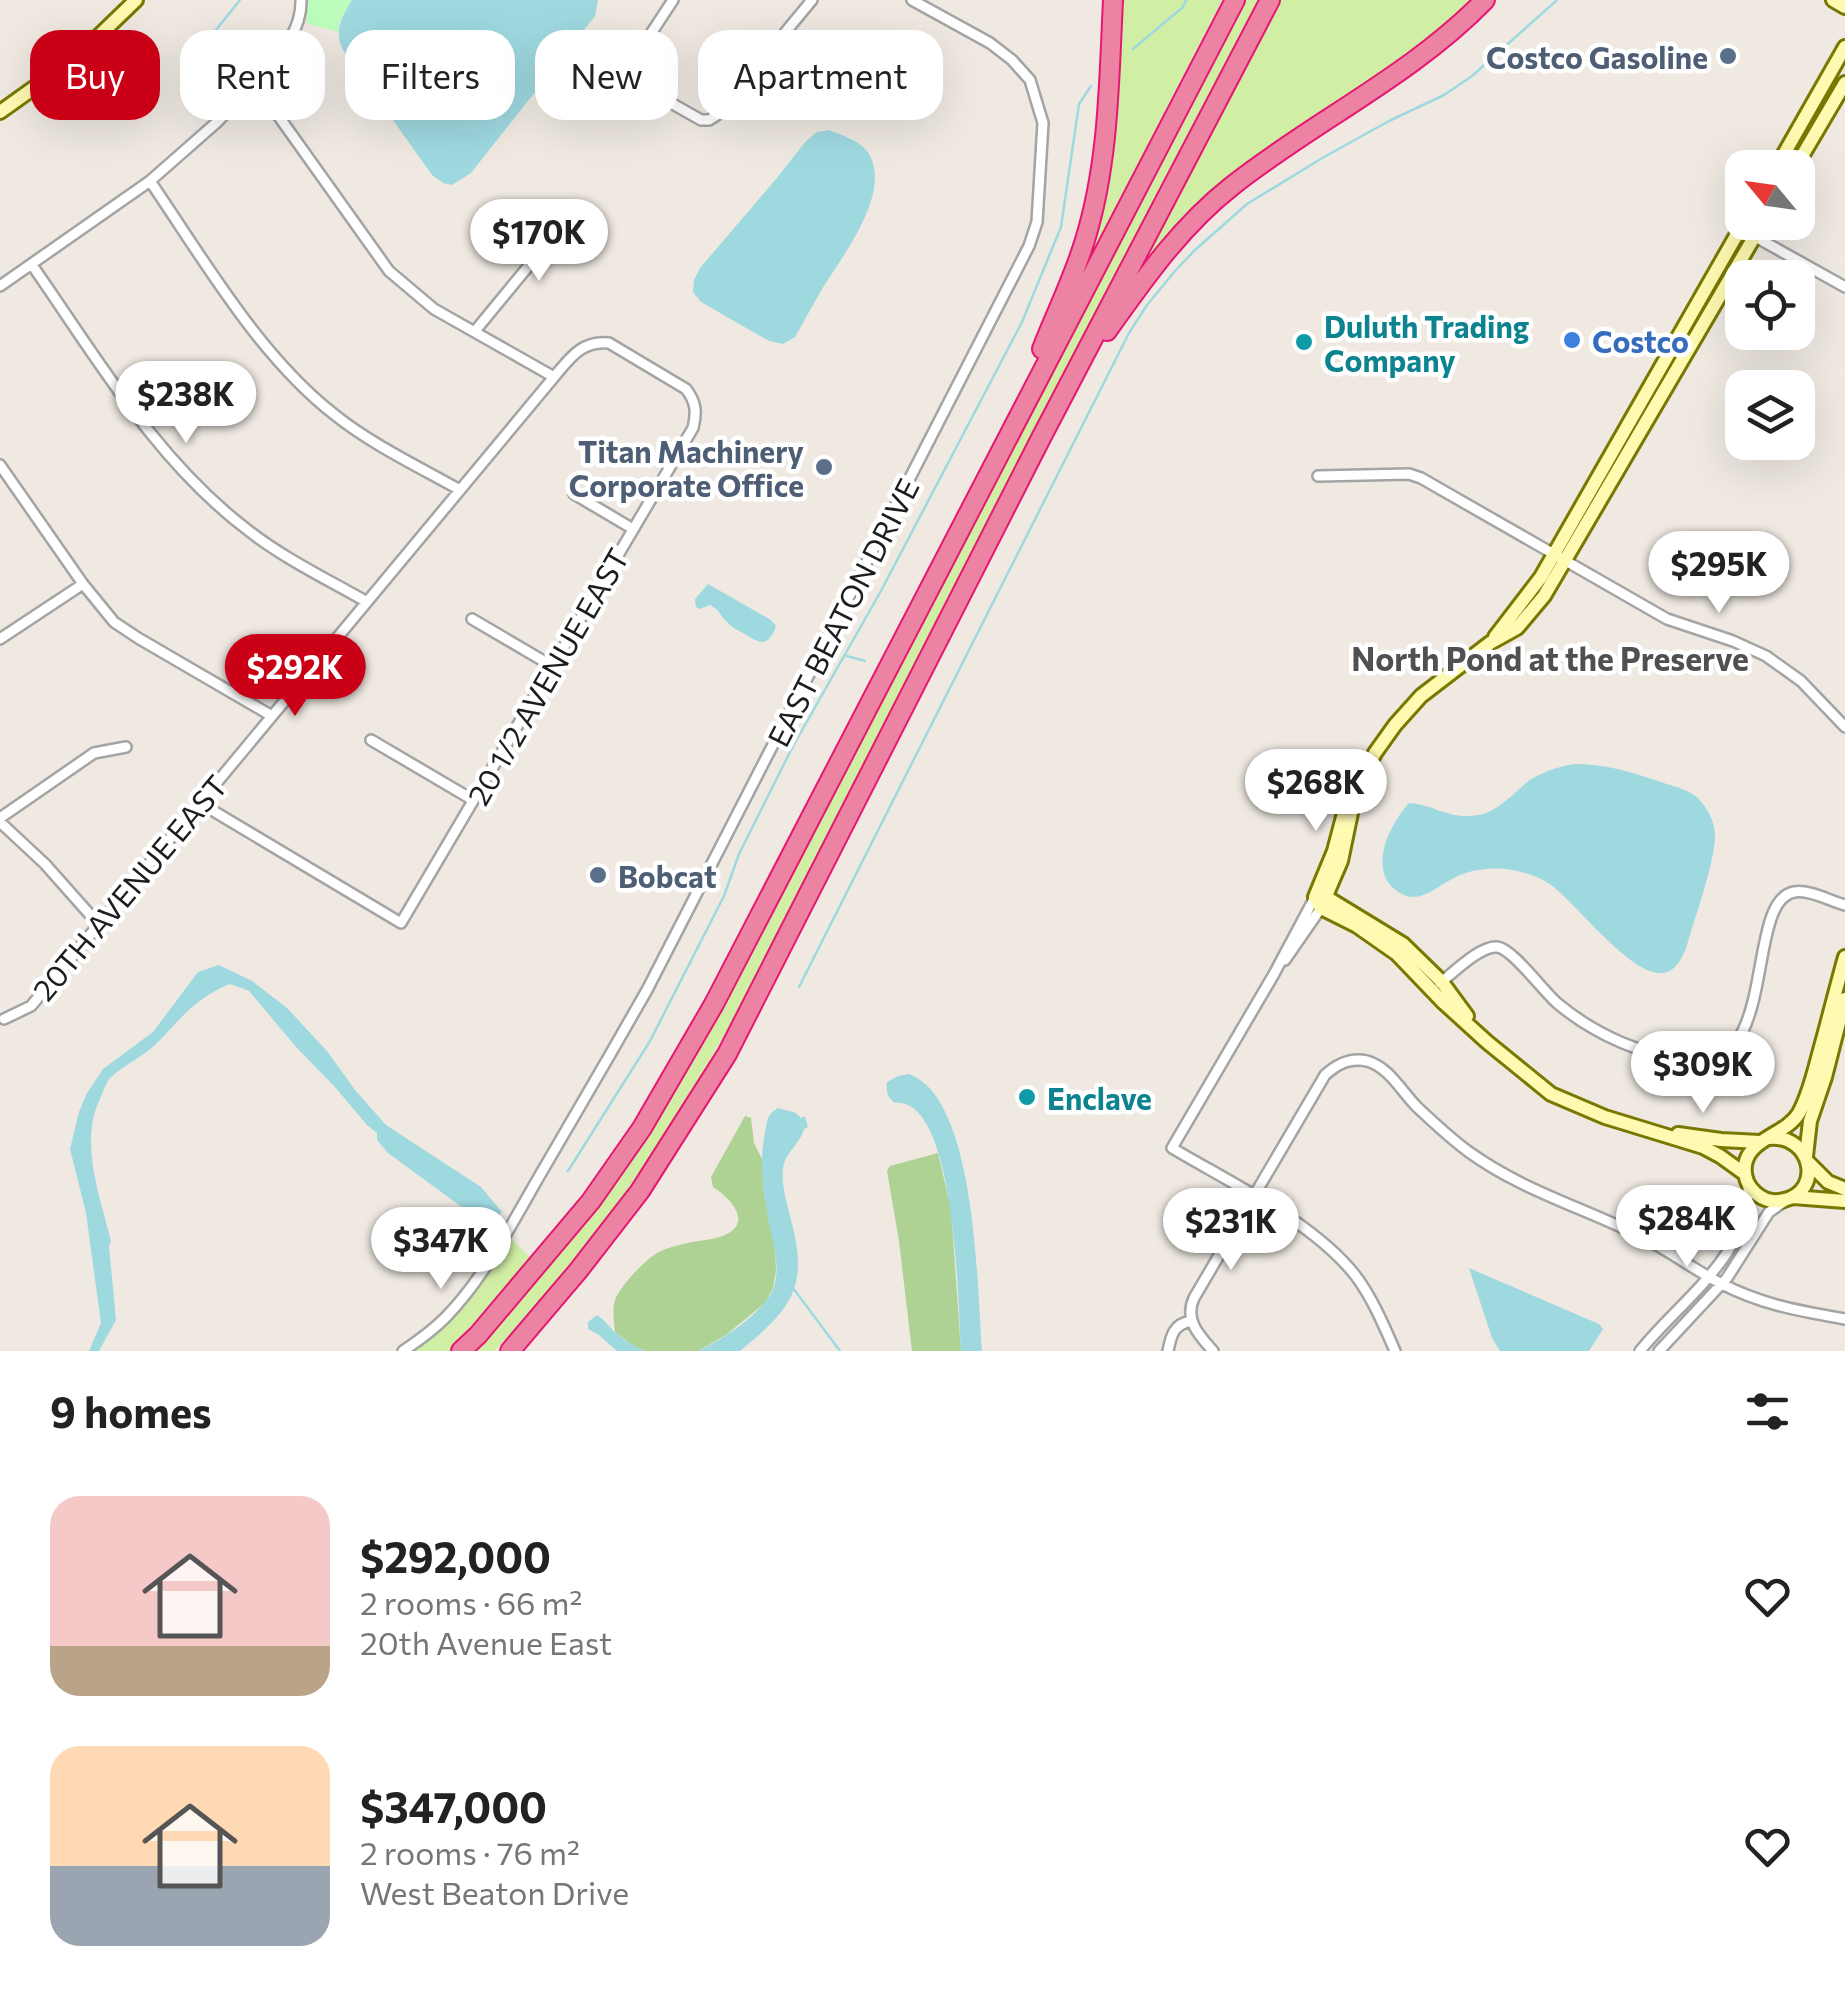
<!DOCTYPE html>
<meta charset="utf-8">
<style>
body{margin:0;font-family:Commissioner,sans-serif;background:#f6f6f6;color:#222;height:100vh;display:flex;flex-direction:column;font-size:38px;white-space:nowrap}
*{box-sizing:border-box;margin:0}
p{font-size:32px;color:#767676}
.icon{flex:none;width:55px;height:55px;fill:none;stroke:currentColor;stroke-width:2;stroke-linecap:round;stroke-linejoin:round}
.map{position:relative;height:1351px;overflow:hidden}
.panel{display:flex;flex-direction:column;background:#fff;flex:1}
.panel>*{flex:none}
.top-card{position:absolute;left:30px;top:30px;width:1000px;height:90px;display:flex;gap:20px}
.needle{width:65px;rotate:299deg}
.tools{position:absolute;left:1725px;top:150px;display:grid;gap:20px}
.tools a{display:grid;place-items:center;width:90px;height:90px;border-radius:20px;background:#fff;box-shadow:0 10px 40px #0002;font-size:50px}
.price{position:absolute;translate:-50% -85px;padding:0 22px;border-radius:35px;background:#fff;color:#222;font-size:32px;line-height:65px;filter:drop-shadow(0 2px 5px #0008)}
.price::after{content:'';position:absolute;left:50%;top:60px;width:30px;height:22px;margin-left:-15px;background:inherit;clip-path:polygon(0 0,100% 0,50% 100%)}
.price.active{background:#ca0016;color:#fff}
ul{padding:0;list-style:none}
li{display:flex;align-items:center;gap:30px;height:250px;padding:0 50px}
li span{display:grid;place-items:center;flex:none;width:280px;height:200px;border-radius:30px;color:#555}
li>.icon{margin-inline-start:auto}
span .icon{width:120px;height:120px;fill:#fffc;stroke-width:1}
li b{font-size:42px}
h2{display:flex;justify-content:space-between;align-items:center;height:120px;padding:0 50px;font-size:42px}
.tag{padding:0 35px;border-radius:30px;background:#fff;box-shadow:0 10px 40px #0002;font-size:35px;line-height:90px}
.tag.active{background:#ca0016;color:#fff}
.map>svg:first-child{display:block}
.grass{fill:#d0eea4}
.forest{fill:#add294}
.park{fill:#bdfdbb}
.water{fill:#9fd9e0}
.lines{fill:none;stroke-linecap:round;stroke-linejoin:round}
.stream{stroke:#9fd9e0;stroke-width:2.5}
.street-casing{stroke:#a4a4a4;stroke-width:14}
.secondary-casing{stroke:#787800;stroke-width:18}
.highway-casing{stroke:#e61774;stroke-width:22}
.street{stroke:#fff;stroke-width:9}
.secondary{stroke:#fefab1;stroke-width:12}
.highway{stroke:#ed83a2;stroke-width:18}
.service-dot{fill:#5c6f8a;stroke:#fff;stroke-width:4}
.shop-dot{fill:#3f7fe0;stroke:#fff;stroke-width:4}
.culture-dot{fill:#0f9aa8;stroke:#fff;stroke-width:4}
.labels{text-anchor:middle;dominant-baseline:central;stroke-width:9;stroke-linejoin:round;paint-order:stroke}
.service-label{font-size:30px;font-weight:bold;fill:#4e5e75;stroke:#fff;text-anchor:end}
.culture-label{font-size:30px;font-weight:bold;fill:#0d838f;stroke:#fff;text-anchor:start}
.shop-label{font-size:30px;font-weight:bold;fill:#366cbe;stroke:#fff;text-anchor:start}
.street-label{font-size:30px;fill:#1d1d1d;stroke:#fff}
.neighbourhood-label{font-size:32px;font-weight:bold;fill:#505050;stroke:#fff}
</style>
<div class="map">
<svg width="1845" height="1351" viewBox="0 0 1845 1351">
<rect width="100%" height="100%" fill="#efe9e2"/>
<path class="grass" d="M1119,0h103l-127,246 -5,-1z
M1240,0h19l-512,994c-71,128 -149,253 -252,357h-25l139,-164z
M1275,0h201l-330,266 -6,-2z
M511,1238l21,22 -83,91h-34l46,-43 18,-22z"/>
<path class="forest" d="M745,1116l6,2 3,25 8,16 2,34 11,54 1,24 -3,17 -8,15 -39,32 -28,16h-52l-13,-5 -18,-14c-1,-9 -3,-23 0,-32 5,-14 30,-40 42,-47 9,-5 21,-8 31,-10 12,-3 27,-3 39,-9 26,-13 1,-38 -14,-47l-2,-10z
M938,1153l13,56 10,142h-49l-13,-110 -12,-70 3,-5z"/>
<path class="park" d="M308,0h44l-13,23 -1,9 -32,-9z"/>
<path class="water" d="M352,0h246l-3,16 -124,157 -19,12 -9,-2 -11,-8 -89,-125c-10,-20 -1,-33 9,-50z
M829,130c12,5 33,11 40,24 23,39 -27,103 -47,135 -9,16 -18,32 -27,48l-12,7 -14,-3 -68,-39 -8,-10 1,-12 6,-12 76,-89 30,-38 11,-9z
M708,584l63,36 5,6c-8,23 -17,17 -33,7 -5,-3 -11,-5 -15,-10 -8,-7 -7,-12 -18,-18l-10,4 -4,-2 -1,-8z
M1574,764c30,0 55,7 84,17 11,4 26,7 36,14 12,9 21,26 21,40 0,29 -21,84 -29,114 -5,9 -8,19 -19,23 -32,12 -94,-74 -119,-89 -28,-17 -67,-20 -96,-4 -12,6 -26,19 -41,18 -7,-1 -15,-6 -20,-11 -21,-24 1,-64 18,-83 27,2 39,17 69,12 20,-3 36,-23 52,-35 14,-9 28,-13 44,-16z
M219,965l33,16 35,27 40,43 28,39 31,35 95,62 21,25 -10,9 -14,-2 -90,-66 -11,-13v-7l-10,-8 -33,-39 -37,-38 -48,-57 -19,-7c-33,13 -48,33 -71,57 -14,15 -34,23 -49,37 -4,5 -7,14 -10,21 -21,43 0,97 11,142l-2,5 7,74 -17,31h-10l12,-28 -15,-110 -16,-64 9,-37 8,-19 16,-24 50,-37 45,-60z
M909,1074c68,24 68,216 73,277h-21c-3,-43 -4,-254 -66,-248 -8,-6 -9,-11 -8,-21l11,-6z
M778,1108l18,5 5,5 4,-2 3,11 -4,2c-3,14 -19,23 -21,40 -2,18 5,37 9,55 17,66 -3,86 -52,127h-42c23,-10 67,-39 76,-64 7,-23 -2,-47 -6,-69 -5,-28 -9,-56 -3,-85 2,-12 2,-19 13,-25z
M1469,1268l130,56 4,5 -14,22h-89l-8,-13z
M597,1315c8,5 12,12 19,18 9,8 19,14 30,18h-29l-18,-16 -11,-6v-7z"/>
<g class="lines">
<path class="stream" d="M1133,49l50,-42 3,-7
M190,57l18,-17 32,-40
M847,656l18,5
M799,987l330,-654 18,-28 28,-34 20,-21 52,-46 77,-47 65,-36 55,-26 28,-19 85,-76
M568,1171l82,-130 74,-145 15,-42 53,-106 90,-159 140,-267 39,-95 18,-123 12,-18
M793,1288l47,63"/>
<defs>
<path id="street" d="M673,0l-44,67v8l5,7 67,38h8l8,-5 95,-115
M150,181c54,79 109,175 185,234 36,29 84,52 125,75
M1752,235l93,52
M32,265c65,93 124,196 217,266 36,28 78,48 118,71
M0,286l150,-105 66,-58 39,-40
M475,331l98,-119
M0,465l83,119 31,38 24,16 134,78
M1318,476l91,-2 12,4 246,141 66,22 33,15 35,25 44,46
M574,494l59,35
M472,619l80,47
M0,639l83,-55
M371,740l102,60
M200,803l201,120 292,-495c4,-16 3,-26 -7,-39l-77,-46c-27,-3 -39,15 -55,34l-120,-68 -45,-38 -134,-188c21,-25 47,-49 46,-83
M0,818l94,-65 32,-6
M0,822l45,42 55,62
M1315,897l-41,77 -102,174c59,35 141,74 183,127 17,22 29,51 40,76
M1285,960l36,-52
M1440,983c13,-10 41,-38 57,-36 15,1 46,44 60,56 38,32 90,55 139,58 82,5 49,-160 98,-169 15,-3 36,9 51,13
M4,1019l27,-13 523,-629
M403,1351c15,-10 29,-20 42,-33 43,-44 71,-103 102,-155 34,-58 67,-115 100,-173l382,-744 8,-24 6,-99 -13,-43 -18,-20 -22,-17 -78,-43
M1168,1351c3,-16 6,-27 23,-30
M1213,1351c-14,-16 -29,-31 -19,-53l131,-223c12,-11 25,-18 42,-14 22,6 35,31 50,46 17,16 34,32 52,45 51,37 109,54 165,81 30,14 57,35 86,50 42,22 80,28 125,36
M1640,1351c39,-49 110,-96 108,-165
M1659,1351l68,-73 42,-66 16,-11"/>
<path id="secondary" d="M1833,0l12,7
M0,112l77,-55 59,-57
M1776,168l69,-121
M1795,168l50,-85
M1495,637l46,-60 203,-355
M1315,897l19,-46 10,-38 31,-60 20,-28 26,-29 69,-53 27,-15 27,-32 219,-374
M1315,897l6,11 36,18 40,28 46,48 44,40 64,52 54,23 98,30 17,9 25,18
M1315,897h11l77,47 39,38 25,34
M1323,903l18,-42 10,-48
M1678,1134l43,6 39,2
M1769,1138c43,-4 55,53 15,62 -21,6 -42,-13 -39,-35 4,-27 41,-30 54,-52 10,-18 15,-40 20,-59 9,-32 17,-65 26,-97
M1806,1156l4,-35 15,-44 20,-78
M1808,1162l20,20 17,7
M1793,1197l52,4"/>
<path id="highway" d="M1107,331c37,-52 74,-105 125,-145 82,-65 179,-110 253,-186
M1042,349c14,-36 32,-72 43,-109 24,-78 24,-159 28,-240
M461,1351l17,-16 113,-134 51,-73 72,-124 521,-1004
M510,1351l68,-80 62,-80 87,-137 314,-616 229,-438"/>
</defs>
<use href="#street" class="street-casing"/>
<use href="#secondary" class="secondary-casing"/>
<use href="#highway" class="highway-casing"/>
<use href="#street" class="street"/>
<use href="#secondary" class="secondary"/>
<use href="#highway" class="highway"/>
</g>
<g class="service-dot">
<circle cx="1728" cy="56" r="10"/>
<circle cx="824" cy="467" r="10"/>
<circle cx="598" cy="875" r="10"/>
</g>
<circle class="shop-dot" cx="1572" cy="340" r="10"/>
<g class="culture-dot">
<circle cx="1304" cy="342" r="10"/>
<circle cx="1027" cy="1097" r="10"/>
</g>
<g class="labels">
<g class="service-label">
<text x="1708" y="56">Costco Gasoline</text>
<text x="804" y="450">Titan Machinery<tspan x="804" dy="34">Corporate Office</tspan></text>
<text x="618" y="875" text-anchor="start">Bobcat</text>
</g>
<g class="culture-label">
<text x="1324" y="325">Duluth Trading<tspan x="1324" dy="34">Company</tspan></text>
<text x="1047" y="1097">Enclave</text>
</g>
<g class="shop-label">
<text x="1592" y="340">Costco</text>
</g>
<g class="street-label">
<text transform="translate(842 612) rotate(-63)">EAST BEATON DRIVE</text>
<text transform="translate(547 676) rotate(-60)">20 1/2 AVENUE EAST</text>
<text transform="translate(129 887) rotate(-50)">20TH AVENUE EAST</text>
</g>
<g class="neighbourhood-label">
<text x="1550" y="658">North Pond at the Preserve</text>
</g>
</g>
</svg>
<div class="tools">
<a><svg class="needle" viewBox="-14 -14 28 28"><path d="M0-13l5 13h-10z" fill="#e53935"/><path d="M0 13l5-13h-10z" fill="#767676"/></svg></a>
<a><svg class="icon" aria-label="locate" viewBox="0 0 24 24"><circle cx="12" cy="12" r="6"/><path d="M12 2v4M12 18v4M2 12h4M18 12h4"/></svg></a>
<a><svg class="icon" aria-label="layers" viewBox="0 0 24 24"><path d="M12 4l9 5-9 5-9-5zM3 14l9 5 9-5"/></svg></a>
</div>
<b class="price" style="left:539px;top:284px">$170K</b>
<b class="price" style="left:186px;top:446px">$238K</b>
<b class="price" style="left:1719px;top:616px">$295K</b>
<b class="price active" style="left:295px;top:719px">$292K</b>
<b class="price" style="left:1316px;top:834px">$268K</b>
<b class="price" style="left:1703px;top:1116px">$309K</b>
<b class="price" style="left:1687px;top:1270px">$284K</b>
<b class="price" style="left:1231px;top:1273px">$231K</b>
<b class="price" style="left:441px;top:1292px">$347K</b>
<div class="top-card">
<a class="tag active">Buy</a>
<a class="tag">Rent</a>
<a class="tag">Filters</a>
<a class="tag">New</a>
<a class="tag">Apartment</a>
</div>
</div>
<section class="panel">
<h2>9 homes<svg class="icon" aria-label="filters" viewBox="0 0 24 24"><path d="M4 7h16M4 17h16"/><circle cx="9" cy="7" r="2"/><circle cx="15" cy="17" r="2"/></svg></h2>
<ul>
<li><span style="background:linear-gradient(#f6c9c9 75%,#b9a48a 0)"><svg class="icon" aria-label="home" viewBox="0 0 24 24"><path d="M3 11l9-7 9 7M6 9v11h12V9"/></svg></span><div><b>$292,000</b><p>2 rooms · 66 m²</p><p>20th Avenue East</p></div><svg class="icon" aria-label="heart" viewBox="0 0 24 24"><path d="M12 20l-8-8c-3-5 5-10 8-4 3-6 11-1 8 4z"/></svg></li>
<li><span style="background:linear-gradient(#ffd9b3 60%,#9aa5b1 0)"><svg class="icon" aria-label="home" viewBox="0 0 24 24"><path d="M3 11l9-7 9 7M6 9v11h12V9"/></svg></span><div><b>$347,000</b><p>2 rooms · 76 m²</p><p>West Beaton Drive</p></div><svg class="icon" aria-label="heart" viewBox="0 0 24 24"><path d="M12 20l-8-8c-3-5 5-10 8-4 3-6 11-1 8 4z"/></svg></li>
</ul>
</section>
